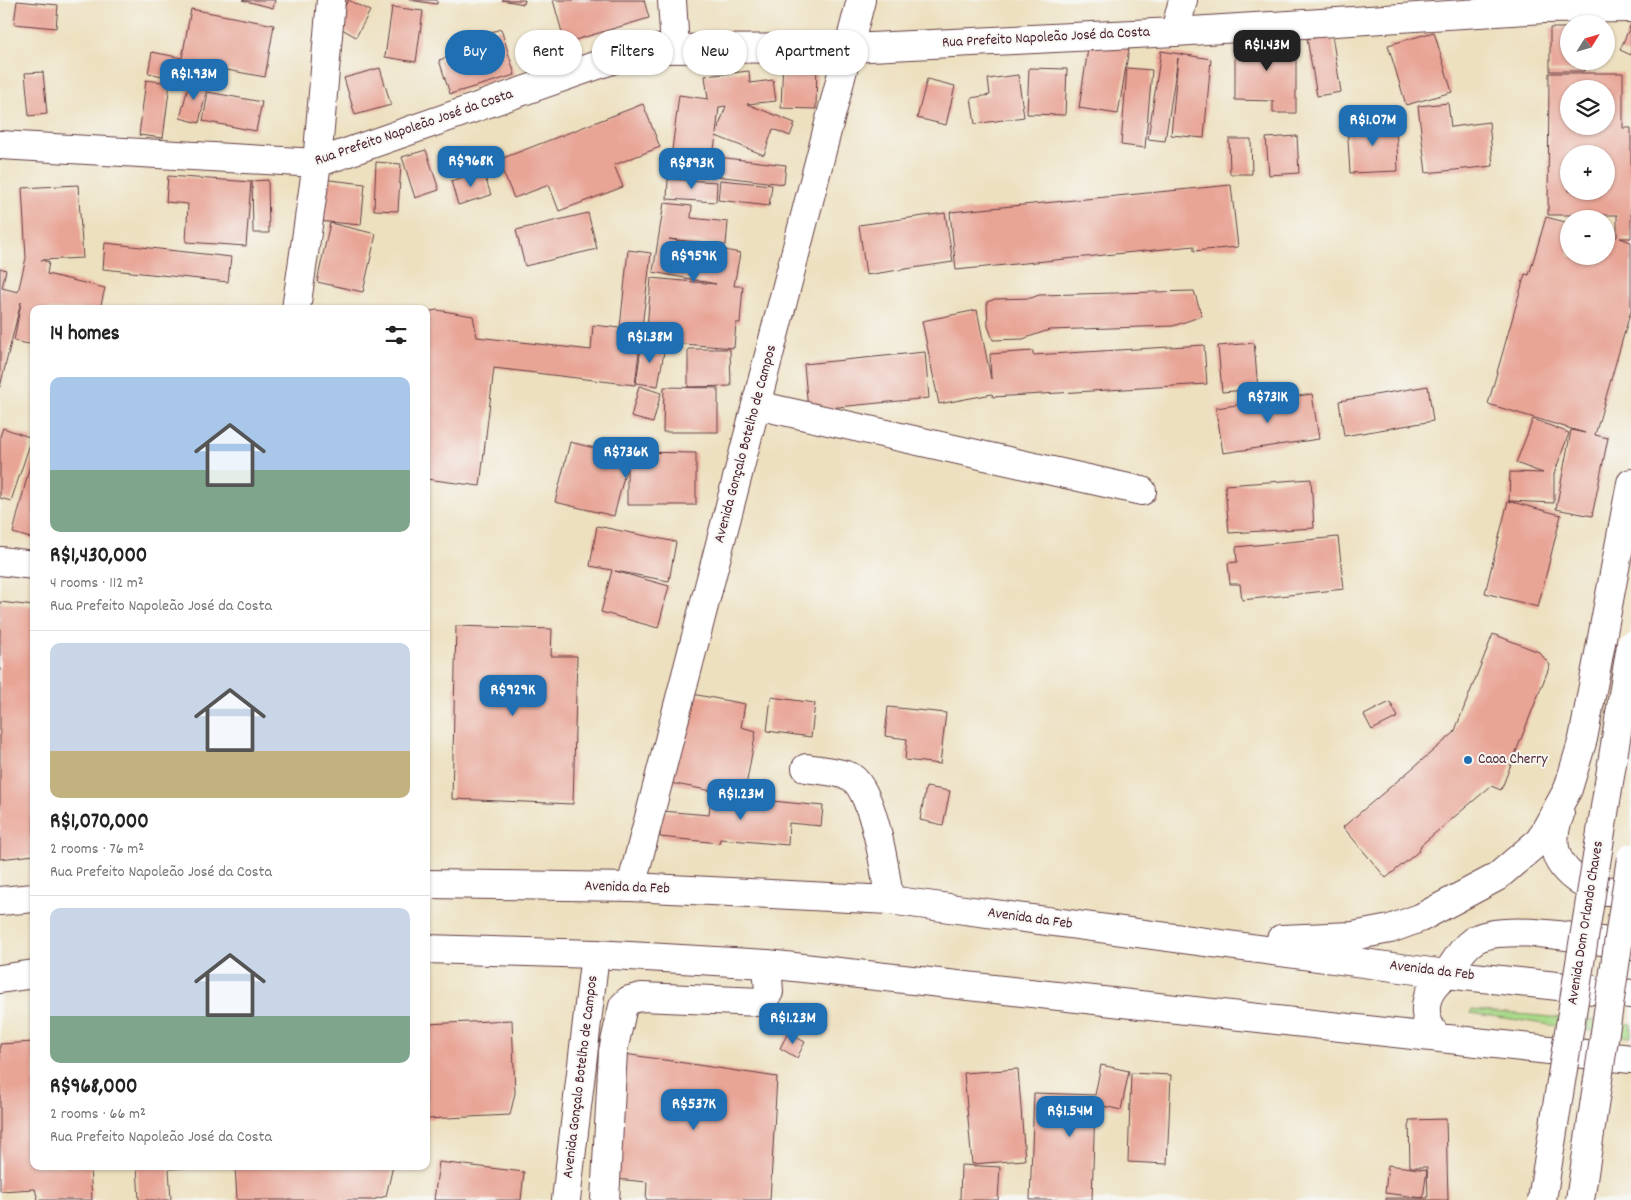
<!DOCTYPE html>
<meta charset="utf-8">
<style>
body{margin:0;font-family:Dekko,sans-serif;background:#f2f2f2;color:#222;height:100vh;display:flex;flex-direction:column;font-size:19px;white-space:nowrap}
*{box-sizing:border-box;margin:0}
p{font-size:16px;color:#767676}
.icon{flex:none;width:28px;height:28px;fill:none;stroke:currentColor;stroke-width:2;stroke-linecap:round;stroke-linejoin:round}
.map{position:relative;flex:1;overflow:hidden}
.panel{position:absolute;left:30px;top:305px;width:400px;height:865px;display:flex;flex-direction:column;background:#fff;border-radius:10px;box-shadow:0 1px 4px #0004}
.panel>*{flex:none}
.guide{position:absolute;left:445px;top:30px;width:475px;height:45px;display:flex;gap:10px}
.needle{width:32px;rotate:53deg}
.controls{position:absolute;left:1560px;top:15px;display:grid;gap:10px}
.controls a{display:grid;place-items:center;width:55px;height:55px;border-radius:50%;background:#fff;box-shadow:0 1px 4px #0004;font-size:25px}
.price{position:absolute;translate:-50% -42px;padding:0 11px;border-radius:10px;background:#1f6fb2;color:#fff;font-size:16px;line-height:32px;filter:drop-shadow(0 1px 2px #0008)}
.price::after{content:'';position:absolute;left:50%;top:30px;width:15px;height:11px;margin-left:-8px;background:inherit;clip-path:polygon(0 0,100% 0,50% 100%)}
.price.on{background:#222;color:#fff}
ul{padding:0;list-style:none}
li{display:grid;align-content:center;gap:10px;height:265px;padding:0 20px}
li+li{border-top:1px solid #e0e0e0}
li span{display:grid;place-items:center;height:155px;border-radius:10px;color:#555}
li>.icon{margin-inline-start:auto}
span .icon{width:90px;height:90px;fill:#fffc;stroke-width:1}
li b{font-size:21px}
h2{display:flex;justify-content:space-between;align-items:center;height:60px;padding:0 20px;font-size:21px}
.chip{padding:0 18px;border-radius:22px;background:#fff;box-shadow:0 1px 4px #0004;font-size:18px;line-height:45px}
.chip.on{background:#1f6fb2;color:#fff}
.map>svg:first-child{display:block}
.green{fill:#a8da89;stroke:#797c5a}
.building{fill:#e8a495;fill-rule:evenodd}
.lines{fill:none;stroke-linecap:round;stroke-linejoin:round}
.minor-casing{stroke:#623c41;stroke-width:30}
.major-casing{stroke:#623c41;stroke-width:30}
.minor{stroke:#fff;stroke-width:28}
.major{stroke:#fff;stroke-width:28}
.major-bridge-casing{stroke:#623c41;stroke-width:30;stroke-linecap:butt}
.major-bridge{stroke:#fff;stroke-width:28}
.poi-dot{fill:#1f6fb2;stroke:#f6f6f2;stroke-width:2}
.labels{text-anchor:middle;dominant-baseline:central;stroke-width:4;stroke-linejoin:round;paint-order:stroke}
.street-label{font-size:15px;fill:#4a1f2b;stroke:#f6f6f2}
.poi-label{font-size:15px;fill:#4a1f2b;stroke:#f6f6f2;text-anchor:start}
</style>
<div class="map">
<svg width="1631" height="1200" viewBox="0 0 1631 1200">
<rect width="100%" height="100%" fill="#f6f6f2"/>
<filter id="ink" filterUnits="userSpaceOnUse"><feTurbulence type="fractalNoise" baseFrequency=".02" numOctaves="2"/><feDisplacementMap in="SourceGraphic" scale="10" xChannelSelector="R" yChannelSelector="G"/><feConvolveMatrix kernelMatrix="1 2 1 2 8 2 1 2 1" color-interpolation-filters="sRGB"/></filter>
<filter id="wash" filterUnits="userSpaceOnUse"><feTurbulence type="fractalNoise" baseFrequency=".0096" numOctaves="4" result="noise"/><feDisplacementMap in="SourceGraphic" scale="20" xChannelSelector="R" yChannelSelector="G"/><feGaussianBlur stdDeviation="1.12" result="paint"/><feColorMatrix in="noise" values="0 0 0 0 0 0 0 0 0 0 0 0 0 0 0 0 0 1.4 0 .05"/><feComposite in="paint" operator="in"/></filter>
<g filter="url(#wash)">
<rect width="100%" height="100%" fill="#ede0bf"/>
<path class="green" d="M1472,1010l159,14v13l-161,-24z"/>
<g id="blocks">
<path class="building" d="M242,0h33l-2,8z
M348,0l22,11 -14,26 -21,-12z
M409,0h28v4z
M502,0h23l-1,4z
M553,0h91l5,18 -84,25z
M17,1l41,4 -2,23 -42,-4z
M392,7l31,4 -7,51 -31,-5z
M191,9l83,16 -9,52 -76,-14 -3,18 -38,-8 4,-21 30,6z
M1631,24v31l-11,-5z
M1550,28h19v33h15v10h-34z
M501,29l14,46 -65,19 -11,-34 22,-7 -4,-11z
M1434,32l18,60 -46,13 -18,-60z
M1332,35l9,57 -24,4 -10,-57z
M1235,39h61v74h-23v-12l-38,-1z
M1089,42l40,7 -11,65 -39,-6z
M1161,51l50,8 -7,79 -33,-3 7,-77 -13,83 -17,-2z
M783,58l34,1 -1,50 -35,-1z
M380,68l11,37 -36,10 -11,-37z
M1029,68l38,1 -2,46 -38,-1z
M1127,68l25,2 -7,78 -24,-3z
M749,71l1,12 23,-3 3,21 -29,3 48,19 -5,13 -17,-7 -9,26 -48,-19 -3,20 -41,-6 7,-55 29,4 -3,-23zM726,106l-10,28 3,-27z
M43,72l4,42 -18,2 -4,-43z
M1549,73h74v55h8v110h-11l11,4v68l-36,125 13,3 -16,78 -36,-7 15,-79 14,3 -97,-29 37,-130 4,1 17,-58 23,6v33h37v-22l11,3v-22h-69zM1569,89h37v37h-37zM1569,154h37v37h-37z
M1018,75l6,42 -49,7 -4,-26 19,-3 -2,-16z
M190,79l18,5 -9,39 -19,-5z
M927,79l28,7 -9,39 -29,-7z
M146,80l24,3 -7,55 -24,-3z
M208,92l54,10 -6,29 -53,-10z
M1448,103l3,24 38,-5 4,44 -67,7 -8,-67z
M643,104l17,43 -46,18 9,22 -64,24 -10,-26 -35,13 -16,-38z
M1396,121l2,50 -48,2 -3,-50z
M1297,136l2,37 -30,2 -3,-37z
M1229,139h22l1,35h-22z
M426,150l13,40 -24,8 -13,-41z
M674,152l112,13 -2,19 -112,-13z
M376,162l25,2 -3,47 -24,-1z
M483,171l8,24 -33,10 -7,-24z
M168,176l83,6 -5,64 -60,-4 2,-38 -22,-2z
M321,179l44,5 -4,41 -44,-4z
M668,179l49,3 -1,20 -49,-3z
M268,180l1,53h-16l-1,-52z
M720,180l52,5 -3,21 -51,-6z
M78,185l5,73 -42,2 8,2 -2,12 58,14 -5,21h-66v36l-20,-4 7,-39 -21,85v-119l6,2 -4,18 16,4 8,-34 -4,-70z
M1231,185l7,62 -44,4v-5l-238,24 -6,-58z
M664,203l28,3 -1,12 37,4 -2,23 -57,-6 71,14 -6,33h9l-3,37h-4l-2,25 -88,-7 5,-63 65,6 -63,-12z
M588,213l9,36 -72,17 -9,-36z
M945,213l8,49 -87,13 -7,-50z
M330,223l46,11 -13,58 -46,-10z
M105,243l126,14 -3,25 -125,-13z
M628,250l23,3 -16,132 -141,-17 -14,118 -54,-7v-167l11,-2 36,6 4,21 114,13 2,-25 27,3z
M1194,291l8,25 -29,10 -124,4 -26,9 -30,1 -5,-14 -1,-24 8,-3 36,-1 8,-3z
M977,310l14,69 -1,-25 43,-3v4l171,-10 3,39 -214,13 -1,-3 -53,10 -17,-83z
M642,342l23,4 -7,40 -22,-3z
M1254,343l4,46 -36,3 -4,-46z
M688,349h42l1,37 -43,1z
M925,352l4,46 -121,12 -4,-46z
M639,386l22,7 -8,30 -22,-6z
M1428,386l5,35 -89,15 -5,-35z
M664,387l54,1v44h-55z
M1312,394l7,45 -96,14 -7,-45z
M1533,419l36,14 -15,41v29l-45,-2 1,-29 33,1 -27,-10z
M3,428l29,10 -21,63 -11,-3v-61z
M570,442l57,14v-4l69,1v52h-69v-40l-13,51 -59,-14z
M32,457l2,1v81l-21,-6z
M1311,479l3,49 -85,5 -4,-48z
M1508,501l53,14 -23,92 -53,-14z
M597,526l79,16 -7,39 -54,-10 54,15 -11,42 -57,-16 11,-42 -22,-4z
M1338,537l6,52 -102,11 -2,-16h-10l-2,-21 9,-1 -1,-15z
M0,602l34,4v249l-34,4z
M456,626l96,3 -1,27h26l-4,148 -121,-5z
M1493,634l46,18 11,13 -49,125 -10,-4 -70,59 -2,6 -33,27 -43,-51 111,-94z
M687,693l58,11 -4,23 15,4 -12,66 -74,-14z
M771,697l44,6 -4,34 -44,-6z
M1390,702l8,15 -26,13 -8,-15z
M888,707l58,6 -6,51 -35,-4 2,-21 -22,-3z
M926,787l24,4 -7,34 -23,-5z
M711,795l112,11 -2,20 -32,-3 -1,22 -68,-6 -1,4 -59,-6 2,-26 47,4z
M512,1020l3,73 -5,22 -84,4v-95z
M788,1033l17,9 -8,16 -17,-10z
M34,1042v124h56l2,34h-54l-3,-11 -35,2v-147z
M625,1054l152,23 -7,123h-124l1,-18 -42,-4z
M1101,1065l28,6 -8,39 -26,-6 -3,96h-62l4,-107 61,2z
M1018,1069l7,91 -53,4 -8,-91z
M1131,1073l40,2 -4,89 -39,-2z
M1446,1119l2,81h-62v-2h37l-38,-5 3,-28 39,5 -4,28h5l-1,-31h-17l-1,-47z
M439,1162l85,10 -3,28h-87z
M961,1165l39,2 -2,33h-38z
M137,1166h48v2l-16,1 2,31h-32z
M235,1166h158l-7,30 -14,4h-135z"/>
</g>
</g>
<g filter="url(#ink)">
<use href="#blocks" fill-opacity="0" stroke="#623c41" stroke-width="1"/>
<g class="lines">
<defs>
<path id="minor" d="M672,0l3,49
M1175,32l8,-32
M0,145l317,18 326,-114 207,-1 325,-16 369,-23 87,-1
M296,309l21,-146 14,-163
M756,405l386,86
M0,561l34,4
M806,768c11,2 36,4 45,9 23,14 35,97 38,123
M631,887l230,-887
M566,1200l29,-246
M605,1200l8,-149 10,-45 6,-6 12,-3 120,5 8,-10 -2,-28"/>
<path id="major" d="M1560,814c-4,10 -7,23 -5,34 3,22 31,43 53,43 7,0 16,-2 23,-4
M426,884l205,3 258,13 557,74 185,20
M0,901l34,-3
M1281,939l72,-3 37,-7 30,-11 77,-41 43,-37 28,-51 15,-50 48,-256
M426,949l169,5 172,10 864,95
M0,979l34,-5
M1437,1036c-13,-13 -15,-33 -4,-48 4,-6 9,-9 13,-14 9,-11 15,-25 27,-33 27,-19 124,-1 158,5"/>
</defs>
<use href="#minor" class="minor-casing"/>
<use href="#major" class="major-casing"/>
<use href="#minor" class="minor"/>
<use href="#major" class="major"/>
<defs>
<path id="major-bridge" d="M1542,1200l89,-555
M1580,1200l51,-342"/>
</defs>
<use href="#major-bridge" class="major-bridge-casing"/>
<use href="#major-bridge" class="major-bridge"/>
</g>
</g>
<circle class="poi-dot" cx="1468" cy="760" r="5"/>
<g class="labels">
<g class="street-label">
<text transform="translate(1046 38) rotate(-3)">Rua Prefeito Napoleão José da Costa</text>
<text transform="translate(414 128) rotate(-19)">Rua Prefeito Napoleão José da Costa</text>
<text transform="translate(746 444) rotate(-75)">Avenida Gonçalo Botelho de Campos</text>
<text transform="translate(627 888) rotate(2)">Avenida da Feb</text>
<text transform="translate(1030 919) rotate(8)">Avenida da Feb</text>
<text transform="translate(1586 923) rotate(-81)">Avenida Dom Orlando Chaves</text>
<text transform="translate(1432 971) rotate(7)">Avenida da Feb</text>
<text transform="translate(581 1077) rotate(-83)">Avenida Gonçalo Botelho de Campos</text>
</g>
<g class="poi-label">
<text x="1478" y="760">Caoa Cherry</text>
</g>
</g>
</svg>
<div class="controls">
<a><svg class="needle" viewBox="-14 -14 28 28"><path d="M0-13l5 13h-10z" fill="#e53935"/><path d="M0 13l5-13h-10z" fill="#767676"/></svg></a>
<a><svg class="icon" aria-label="layers" viewBox="0 0 24 24"><path d="M12 4l9 5-9 5-9-5zM3 14l9 5 9-5"/></svg></a>
<a>+</a>
<a>−</a>
</div>
<b class="price on" style="left:1267px;top:72px">R$1.43M</b>
<b class="price" style="left:194px;top:101px">R$1.93M</b>
<b class="price" style="left:1373px;top:147px">R$1.07M</b>
<b class="price" style="left:471px;top:188px">R$968K</b>
<b class="price" style="left:692px;top:190px">R$893K</b>
<b class="price" style="left:694px;top:283px">R$959K</b>
<b class="price" style="left:650px;top:364px">R$1.38M</b>
<b class="price" style="left:1268px;top:424px">R$731K</b>
<b class="price" style="left:626px;top:479px">R$736K</b>
<b class="price" style="left:513px;top:717px">R$929K</b>
<b class="price" style="left:741px;top:821px">R$1.23M</b>
<b class="price" style="left:793px;top:1045px">R$1.23M</b>
<b class="price" style="left:694px;top:1131px">R$537K</b>
<b class="price" style="left:1070px;top:1138px">R$1.54M</b>
<div class="guide">
<a class="chip on">Buy</a>
<a class="chip">Rent</a>
<a class="chip">Filters</a>
<a class="chip">New</a>
<a class="chip">Apartment</a>
</div>
<section class="panel">
<h2>14 homes<svg class="icon" aria-label="filters" viewBox="0 0 24 24"><path d="M4 7h16M4 17h16"/><circle cx="9" cy="7" r="2"/><circle cx="15" cy="17" r="2"/></svg></h2>
<ul>
<li><span style="background:linear-gradient(#a9c7e8 60%,#7fa58c 0)"><svg class="icon" aria-label="home" viewBox="0 0 24 24"><path d="M3 11l9-7 9 7M6 9v11h12V9"/></svg></span><div><b>R$1,430,000</b><p>4 rooms · 112 m²</p><p>Rua Prefeito Napoleão José da Costa</p></div></li>
<li><span style="background:linear-gradient(#c9d6e8 70%,#c2b280 0)"><svg class="icon" aria-label="home" viewBox="0 0 24 24"><path d="M3 11l9-7 9 7M6 9v11h12V9"/></svg></span><div><b>R$1,070,000</b><p>2 rooms · 76 m²</p><p>Rua Prefeito Napoleão José da Costa</p></div></li>
<li><span style="background:linear-gradient(#c9d6e8 70%,#7fa58c 0)"><svg class="icon" aria-label="home" viewBox="0 0 24 24"><path d="M3 11l9-7 9 7M6 9v11h12V9"/></svg></span><div><b>R$968,000</b><p>2 rooms · 66 m²</p><p>Rua Prefeito Napoleão José da Costa</p></div></li>
</ul>
</section>
</div>
